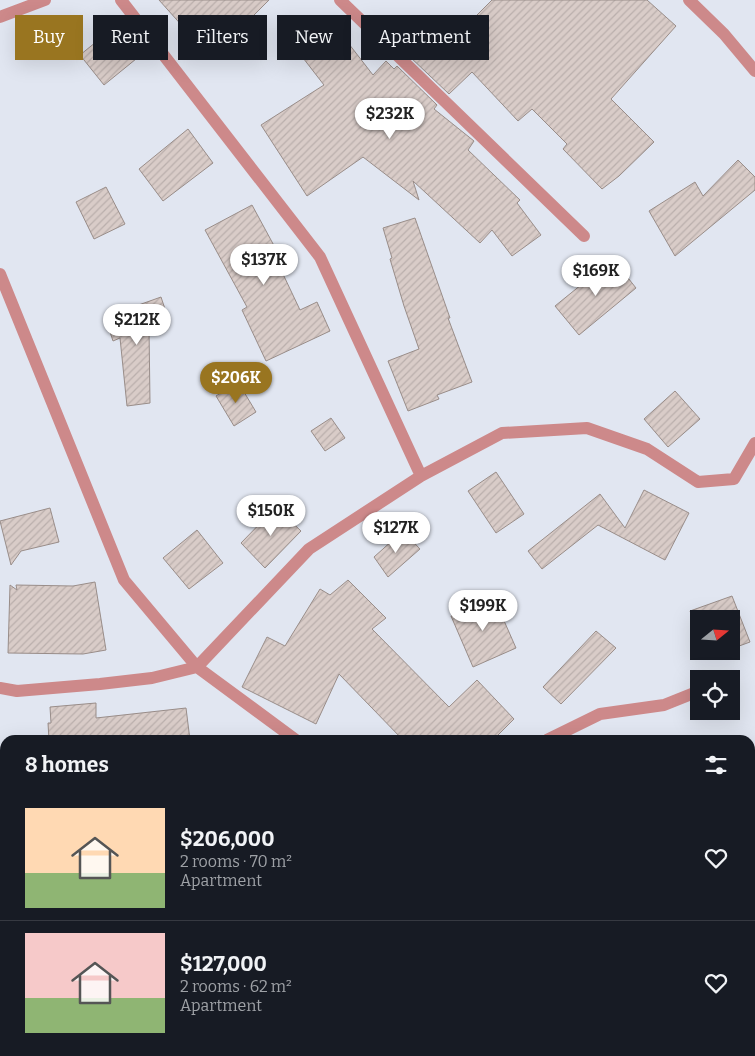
<!DOCTYPE html>
<meta charset="utf-8">
<style>
body{margin:0;font-family:Bitter,serif;background:#20242c;color:#f1f3f6;height:100vh;display:flex;flex-direction:column;font-size:19px;white-space:nowrap}
*{box-sizing:border-box;margin:0}
p{font-size:16px;color:#9ea1a6}
.icon{flex:none;width:28px;height:28px;fill:none;stroke:currentColor;stroke-width:2;stroke-linecap:round;stroke-linejoin:round}
.map{position:relative;flex:1;overflow:hidden}
.sheet{position:absolute;left:0px;top:735px;width:755px;height:321px;display:flex;flex-direction:column;background:#171b24;border-radius:15px 15px 0 0;box-shadow:0 5px 20px #0002}
.sheet>*{flex:none}
.hud{position:absolute;left:15px;top:15px;width:500px;height:45px;display:flex;gap:10px}
.needle{width:32px;rotate:72deg}
.buttons{position:absolute;left:690px;top:610px;display:grid;gap:10px}
.buttons a{display:grid;place-items:center;width:50px;height:50px;border-radius:0px;background:#171b24;box-shadow:0 5px 20px #0002;font-size:25px}
.price{position:absolute;translate:-50% -42px;padding:0 11px;border-radius:18px;background:#fff;color:#222;font-size:16px;line-height:32px;filter:drop-shadow(0 1px 2px #0008)}
.price::after{content:'';position:absolute;left:50%;top:30px;width:15px;height:11px;margin-left:-8px;background:inherit;clip-path:polygon(0 0,100% 0,50% 100%)}
.price.current{background:#997520;color:#fff}
ul{padding:0;list-style:none}
li{display:flex;align-items:center;gap:15px;height:125px;padding:0 25px}
li+li{border-top:1px solid #363941}
li span{display:grid;place-items:center;flex:none;width:140px;height:100px;border-radius:0px;color:#555}
li>.icon{margin-inline-start:auto}
span .icon{width:60px;height:60px;fill:#fffc;stroke-width:1}
li b{font-size:21px}
h2{display:flex;justify-content:space-between;align-items:center;height:60px;padding:0 25px;font-size:21px}
.tag{padding:0 18px;border-radius:0px;background:#171b24;box-shadow:0 5px 20px #0002;font-size:18px;line-height:45px}
.tag.current{background:#997520;color:#fff}
.map>svg:first-child{display:block}
.building{fill:url(#building-hatch);stroke:#998d89}
.lines{fill:none;stroke-linecap:round;stroke-linejoin:round}
.minor{stroke:#cd898a;stroke-width:12}
</style>
<div class="map">
<svg width="755" height="1056" viewBox="0 0 755 1056">
<defs>
<pattern id="building-hatch" width="6" height="6" patternUnits="userSpaceOnUse" patternTransform="scale(1.25)"><rect width="6" height="6" fill="#d9ccc8"/><path d="M-1 1l2-2M0 6l6-6M5 7l2-2" fill="none" stroke="#baafac"/></pattern>
</defs>
<rect width="100%" height="100%" fill="#e1e6f1"/>
<path class="building" d="M159,0h110l-58,58z
M492,0h155l29,26 -65,73 43,43 -35,34 -17,13 -39,-40 4,-5 -35,-35 -14,12 -46,-49 -23,22 -41,-39 38,-37 13,15z
M328,17l45,58 13,-14 8,8 3,-3 40,39 -3,4 40,32 -6,9 52,50 -3,3 24,32 -29,21 -20,-26 -12,13 -67,-62 6,19 -56,-43 -56,39 -46,-71 63,-40 -31,-40z
M112,29l24,30 -32,26 -24,-30z
M188,129l25,34 -50,38 -24,-32z
M738,160l17,17v13l-80,66 -26,-45 46,-29 8,14z
M106,187l19,37 -31,15 -18,-37z
M252,205l26,48 -4,2 26,55 17,-8 13,29 -64,30 -24,-51 5,-3 -42,-77z
M415,218l35,100h-2l24,64 -35,13 2,4 -31,12 -20,-50 31,-12 -15,-43 -14,-47 2,-1 -9,-30z
M613,259l23,29 -57,47 -24,-29z
M161,297l8,24 -20,7 1,75 -23,3 -7,-68 -7,3 -8,-24z
M238,382l18,30 -22,14 -18,-30z
M675,391l25,28 -32,28 -24,-28z
M331,418l14,20 -20,13 -14,-20z
M496,472l28,42 -28,19 -28,-42z
M644,490l45,23 -24,47 -67,-35 -56,44 -14,-18 72,-57 25,34z
M276,507l25,24 -36,37 -24,-25z
M50,508l9,34 -38,9 -10,14 -11,-44z
M197,530l26,33 -34,26 -26,-31z
M403,531l17,18 -32,28 -14,-20z
M348,580l38,38 -14,11 77,78 28,-27 37,39 -21,21h-90l-64,-66 -23,50 -74,-37 25,-50 18,9 35,-57 10,6z
M95,582l11,68 -23,4 -75,-1 2,-68 7,5 -1,-5 57,1z
M732,596l18,46 -19,7v-30h-32v15l-9,-23z
M494,598l22,50 -43,19 -22,-51z
M596,631l20,17 -55,56 -18,-17z
M96,703v15l90,-10 4,32h-141l-1,-17h3l-1,-16z"/>
<g class="lines">
<path class="minor" d="M121,0l199,257 101,219
M340,0l244,236
M689,0l35,34 31,37
M0,17l45,-17
M0,274l124,306 73,87 99,73
M0,688l17,3 83,-7 52,-6 45,-11 112,-118 112,-73 81,-43 85,-5 60,21 51,33 36,-3 21,-36
M547,740l53,-26 64,-9 35,-14
M0,1001l5,-2
M694,1051l4,5"/>
</g>
</svg>
<div class="buttons">
<a><svg class="needle" viewBox="-14 -14 28 28"><path d="M0-13l5 13h-10z" fill="#e53935"/><path d="M0 13l5-13h-10z" fill="#9ea1a6"/></svg></a>
<a><svg class="icon" aria-label="locate" viewBox="0 0 24 24"><circle cx="12" cy="12" r="6"/><path d="M12 2v4M12 18v4M2 12h4M18 12h4"/></svg></a>
</div>
<b class="price" style="left:390px;top:140px">$232K</b>
<b class="price" style="left:264px;top:286px">$137K</b>
<b class="price" style="left:596px;top:297px">$169K</b>
<b class="price" style="left:137px;top:346px">$212K</b>
<b class="price current" style="left:236px;top:404px">$206K</b>
<b class="price" style="left:271px;top:537px">$150K</b>
<b class="price" style="left:396px;top:554px">$127K</b>
<b class="price" style="left:483px;top:632px">$199K</b>
<div class="hud">
<a class="tag current">Buy</a>
<a class="tag">Rent</a>
<a class="tag">Filters</a>
<a class="tag">New</a>
<a class="tag">Apartment</a>
</div>
<section class="sheet">
<h2>8 homes<svg class="icon" aria-label="filters" viewBox="0 0 24 24"><path d="M4 7h16M4 17h16"/><circle cx="9" cy="7" r="2"/><circle cx="15" cy="17" r="2"/></svg></h2>
<ul>
<li><span style="background:linear-gradient(#ffd9b3 65%,#8fb573 0)"><svg class="icon" aria-label="home" viewBox="0 0 24 24"><path d="M3 11l9-7 9 7M6 9v11h12V9"/></svg></span><div><b>$206,000</b><p>2 rooms · 70 m²</p><p>Apartment</p></div><svg class="icon" aria-label="heart" viewBox="0 0 24 24"><path d="M12 20l-8-8c-3-5 5-10 8-4 3-6 11-1 8 4z"/></svg></li>
<li><span style="background:linear-gradient(#f6c9c9 65%,#8fb573 0)"><svg class="icon" aria-label="home" viewBox="0 0 24 24"><path d="M3 11l9-7 9 7M6 9v11h12V9"/></svg></span><div><b>$127,000</b><p>2 rooms · 62 m²</p><p>Apartment</p></div><svg class="icon" aria-label="heart" viewBox="0 0 24 24"><path d="M12 20l-8-8c-3-5 5-10 8-4 3-6 11-1 8 4z"/></svg></li>
</ul>
</section>
</div>
